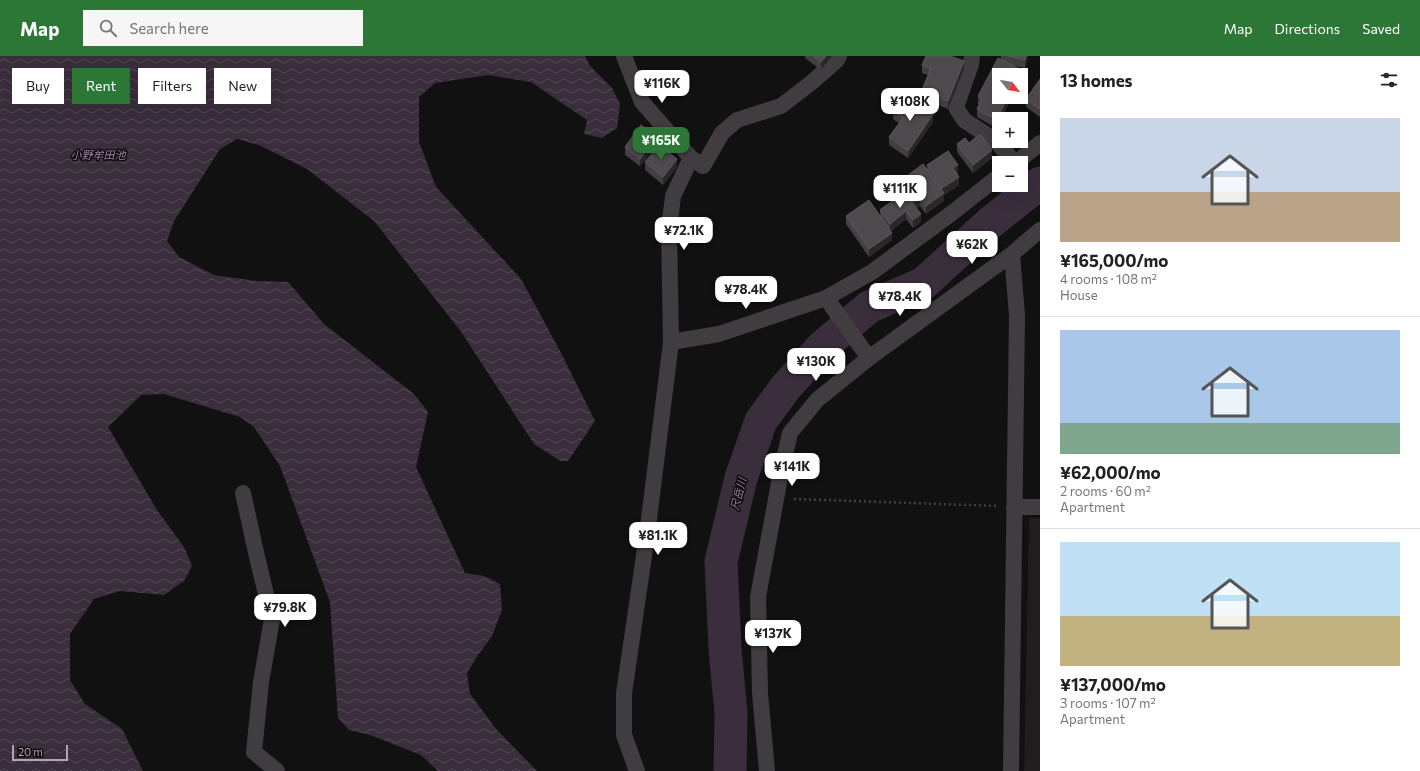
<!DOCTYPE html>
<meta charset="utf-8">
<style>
body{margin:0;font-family:Commissioner,"Noto Sans JP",sans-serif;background:#f6f6f6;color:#202124;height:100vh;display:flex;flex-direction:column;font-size:15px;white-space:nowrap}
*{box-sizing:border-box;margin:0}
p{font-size:13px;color:#757577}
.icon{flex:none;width:22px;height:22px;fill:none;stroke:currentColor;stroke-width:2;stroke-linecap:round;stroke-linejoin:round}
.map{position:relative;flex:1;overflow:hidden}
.sheet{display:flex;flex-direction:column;background:#fff;width:380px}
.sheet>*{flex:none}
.guide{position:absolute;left:12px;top:12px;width:380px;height:36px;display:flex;gap:8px}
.needle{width:26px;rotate:121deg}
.controls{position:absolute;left:992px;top:12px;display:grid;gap:8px}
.controls a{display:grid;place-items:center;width:36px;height:36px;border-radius:0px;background:#fff;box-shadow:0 4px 16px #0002;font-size:20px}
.scale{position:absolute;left:12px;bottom:10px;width:56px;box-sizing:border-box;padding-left:4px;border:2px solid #b2a4b0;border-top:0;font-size:11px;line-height:14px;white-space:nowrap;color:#b2a4b0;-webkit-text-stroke:3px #0d0c0d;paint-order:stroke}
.price{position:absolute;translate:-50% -34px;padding:0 9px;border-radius:8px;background:#fff;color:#222;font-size:13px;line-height:26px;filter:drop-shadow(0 1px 2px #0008)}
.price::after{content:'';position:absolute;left:50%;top:24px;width:12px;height:9px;margin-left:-6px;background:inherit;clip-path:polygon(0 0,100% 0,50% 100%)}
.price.on{background:#2c7735;color:#fff}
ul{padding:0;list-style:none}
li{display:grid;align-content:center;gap:8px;height:212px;padding:0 20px}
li+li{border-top:1px solid #e0e0e0}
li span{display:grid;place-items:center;height:124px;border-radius:0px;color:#555}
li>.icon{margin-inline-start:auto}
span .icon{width:72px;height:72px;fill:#fffc;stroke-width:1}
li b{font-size:17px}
h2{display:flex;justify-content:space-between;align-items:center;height:48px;padding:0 20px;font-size:17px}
.chip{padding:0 14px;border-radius:0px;background:#fff;box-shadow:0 4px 16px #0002;font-size:14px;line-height:36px}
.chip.on{background:#2c7735;color:#fff}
header{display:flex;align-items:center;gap:24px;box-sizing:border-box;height:56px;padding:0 20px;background:#2c7735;color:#fff}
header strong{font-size:19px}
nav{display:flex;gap:22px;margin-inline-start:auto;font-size:14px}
.search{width:280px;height:36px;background:#f6f6f6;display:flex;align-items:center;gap:10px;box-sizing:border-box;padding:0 14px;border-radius:0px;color:#757577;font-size:15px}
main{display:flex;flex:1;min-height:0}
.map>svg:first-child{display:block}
.built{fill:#1f1d1e}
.water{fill:url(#water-waves)}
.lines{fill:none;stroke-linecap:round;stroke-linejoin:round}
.river{stroke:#3a2e3c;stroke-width:33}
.path{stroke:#453f44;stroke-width:2.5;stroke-dasharray:2 3;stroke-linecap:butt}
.minor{stroke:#413c40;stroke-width:16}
.wall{fill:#423e41}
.shaded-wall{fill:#2a2729}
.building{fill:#4e494d;stroke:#5e575d}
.labels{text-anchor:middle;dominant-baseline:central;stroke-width:3;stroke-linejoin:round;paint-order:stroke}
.water-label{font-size:11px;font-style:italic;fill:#a67dab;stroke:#0d0c0d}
</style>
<header>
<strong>Map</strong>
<div class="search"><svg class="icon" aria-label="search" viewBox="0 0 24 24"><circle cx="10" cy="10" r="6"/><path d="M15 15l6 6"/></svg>Search here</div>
<nav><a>Map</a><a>Directions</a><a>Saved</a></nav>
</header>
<main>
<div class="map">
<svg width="1040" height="715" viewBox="0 0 1040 715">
<defs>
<pattern id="water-waves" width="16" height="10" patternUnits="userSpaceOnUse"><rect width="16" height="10" fill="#3a2e3c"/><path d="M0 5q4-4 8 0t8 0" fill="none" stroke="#544956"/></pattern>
</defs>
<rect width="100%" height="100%" fill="#121112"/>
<path class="built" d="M1029,462h11v253h-16z"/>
<path class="water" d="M0,0h585l5,10 22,22 8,16 -3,24 -15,10 -18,-4 3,-14 -56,-38 -43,-7 -53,8 -16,14v45l17,45 85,92 39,72 35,70 -27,40h-8l-26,-17 -72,-111 -88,-112 -67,-52 -48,-24 -22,-6 -17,10 -46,72 -7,20 12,16 35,18 42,6 32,1 36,42 90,70 14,18 -12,55 49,106 19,3 16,8 2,26 -10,26 -16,22 -9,15 3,21 27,36 40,41h-99l-17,-16 -51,-20 -21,-5 -11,-12 -8,-116 -50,-136 -26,-39 -14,-10 -76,-23 -23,1 -33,32 49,83 27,37 8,19 -8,15 -20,14 -44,-4 -26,8 -24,35v46l15,24 37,25 21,42h-143z"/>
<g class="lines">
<path class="river" d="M730,715l1,-58 -6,-64 -4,-87 20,-84 20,-57 25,-34 36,-40 47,-40 55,-24 67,-61 49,-39"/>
<path class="path" d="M794,443l204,7"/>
<path class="minor" d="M624,0l18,46 49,56 12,8 19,-33 15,-13 44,-14 30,-23 26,-23 2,-4
M972,0l-1,8 -15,43 8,13 32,21 19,22
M1016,107l24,-20
M826,242l43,60
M671,286l48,-8 107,-36 46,-26 80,-59 47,-37
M243,437l14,64 15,62 -11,63 -7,70 23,19
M1014,451h26
M637,715l-13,-36v-42l23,-158 24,-193 -2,-113 4,-33 18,-38
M767,715l-7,-78 -2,-96 23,-125 9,-39 27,-33 52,-42 143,-104 28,-24
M1011,715l6,-456 -5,-61"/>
</g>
<path class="wall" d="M805,0h27l-11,14 -16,-12z
M1001,0h27l-3,12 -13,-3 10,13 -26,50 -19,-11v-8l2,-4 -1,-1v-8l23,-37z
M922,9l42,4 -16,40 -26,-11v-8l6,-15 -6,-2z
M1040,23v38l-14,-10v-8z
M893,55l40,11 -25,36 -19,-13v-8l10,-14 -6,-4z
M969,87l23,15 -19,15 -16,-21v-8z
M657,88l-17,22 -15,-11v-8z
M645,106l32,5 -14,18 -18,-15z
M927,109l31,8 -1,1 2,11 -15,10v6l-18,13 -6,-8 -4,2 5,14 -8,6 -7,-9 -15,12 1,9 -23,17 -23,-33v-8l34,-1v-5l22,-17 -3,-3v-8l28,-13z"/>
<path class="shaded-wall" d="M826,0h6l-11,14v-8z
M1026,0h2l-3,12v-8z
M964,5v8l-16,40v-8z
M1022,14v8l-1,3v-6h-1z
M1008,41h4l-12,22h-1v3l-3,6v-8z
M933,58v8l-25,36v-7z
M657,80v8l-17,22v-7z
M992,94v8l-19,15v-8z
M677,103v8l-14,18v-8z
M958,109v8l-5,3v-8z
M959,121v8l-15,10v6l-18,13v-8l16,-12v-6z
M920,142v8l-6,4v-8z
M906,155v8l-16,12v-7z
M921,158v8l-8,6v-8z
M892,177v7l-23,17v-8z"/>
<path class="building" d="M813,0h13l-5,6z
M926,0h24l14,5 -16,40 -26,-11 9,-22 -9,-3z
M1008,0h18l-1,4z
M998,2l24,12 -2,5h-21v22h9l-12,23 -19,-11 5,-10 -4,-3z
M1040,23v30l-14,-10z
M904,39l29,19 -25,37 -19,-14 14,-19 -10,-7z
M641,69l16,11 -17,23 -15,-12z
M980,78l12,16 -19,15 -16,-21 8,-6 4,5z
M659,89l18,14 -14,18 -18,-15z
M948,95l10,14 -5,3 6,9 -17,11 -15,-23z
M923,108l21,29 -18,13 -6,-8 -6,4 -15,-20z
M904,136l17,22 -8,6 -7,-9 -16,13 -10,-14z
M869,144l23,33 -23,16 -23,-33z"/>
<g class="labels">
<g class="water-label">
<text x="98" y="98">小野牟田池</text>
<text transform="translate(738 438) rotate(-76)">尺岳川</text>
</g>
</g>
</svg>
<div class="controls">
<a><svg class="needle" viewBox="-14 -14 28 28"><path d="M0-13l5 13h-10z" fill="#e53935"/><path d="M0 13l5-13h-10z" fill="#757577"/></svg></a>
<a>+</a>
<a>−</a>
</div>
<div class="scale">20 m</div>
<b class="price" style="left:662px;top:48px">¥116K</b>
<b class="price" style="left:910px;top:66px">¥108K</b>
<b class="price on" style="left:661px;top:105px">¥165K</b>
<b class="price" style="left:900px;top:153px">¥111K</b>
<b class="price" style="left:684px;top:195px">¥72.1K</b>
<b class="price" style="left:972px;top:209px">¥62K</b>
<b class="price" style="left:746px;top:254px">¥78.4K</b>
<b class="price" style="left:900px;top:261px">¥78.4K</b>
<b class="price" style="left:816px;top:326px">¥130K</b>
<b class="price" style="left:792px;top:431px">¥141K</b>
<b class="price" style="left:658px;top:500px">¥81.1K</b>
<b class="price" style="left:285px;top:572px">¥79.8K</b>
<b class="price" style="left:773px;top:598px">¥137K</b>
<div class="guide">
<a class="chip">Buy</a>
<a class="chip on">Rent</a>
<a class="chip">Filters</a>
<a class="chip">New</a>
</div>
</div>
<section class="sheet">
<h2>13 homes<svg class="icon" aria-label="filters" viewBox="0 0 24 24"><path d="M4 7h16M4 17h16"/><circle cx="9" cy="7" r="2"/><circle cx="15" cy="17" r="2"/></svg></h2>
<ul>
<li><span style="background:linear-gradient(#c9d6e8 60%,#b9a48a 0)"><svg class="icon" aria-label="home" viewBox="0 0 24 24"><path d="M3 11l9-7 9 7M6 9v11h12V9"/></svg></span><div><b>¥165,000/mo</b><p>4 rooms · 108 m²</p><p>House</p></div></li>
<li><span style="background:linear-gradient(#a9c7e8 75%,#7fa58c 0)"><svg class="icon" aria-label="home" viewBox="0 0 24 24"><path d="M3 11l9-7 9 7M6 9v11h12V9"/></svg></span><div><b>¥62,000/mo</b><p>2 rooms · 60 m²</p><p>Apartment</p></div></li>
<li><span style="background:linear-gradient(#bfe0f5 60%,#c2b280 0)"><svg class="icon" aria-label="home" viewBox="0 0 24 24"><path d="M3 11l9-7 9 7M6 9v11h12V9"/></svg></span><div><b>¥137,000/mo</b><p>3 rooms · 107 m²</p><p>Apartment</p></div></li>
</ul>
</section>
</main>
